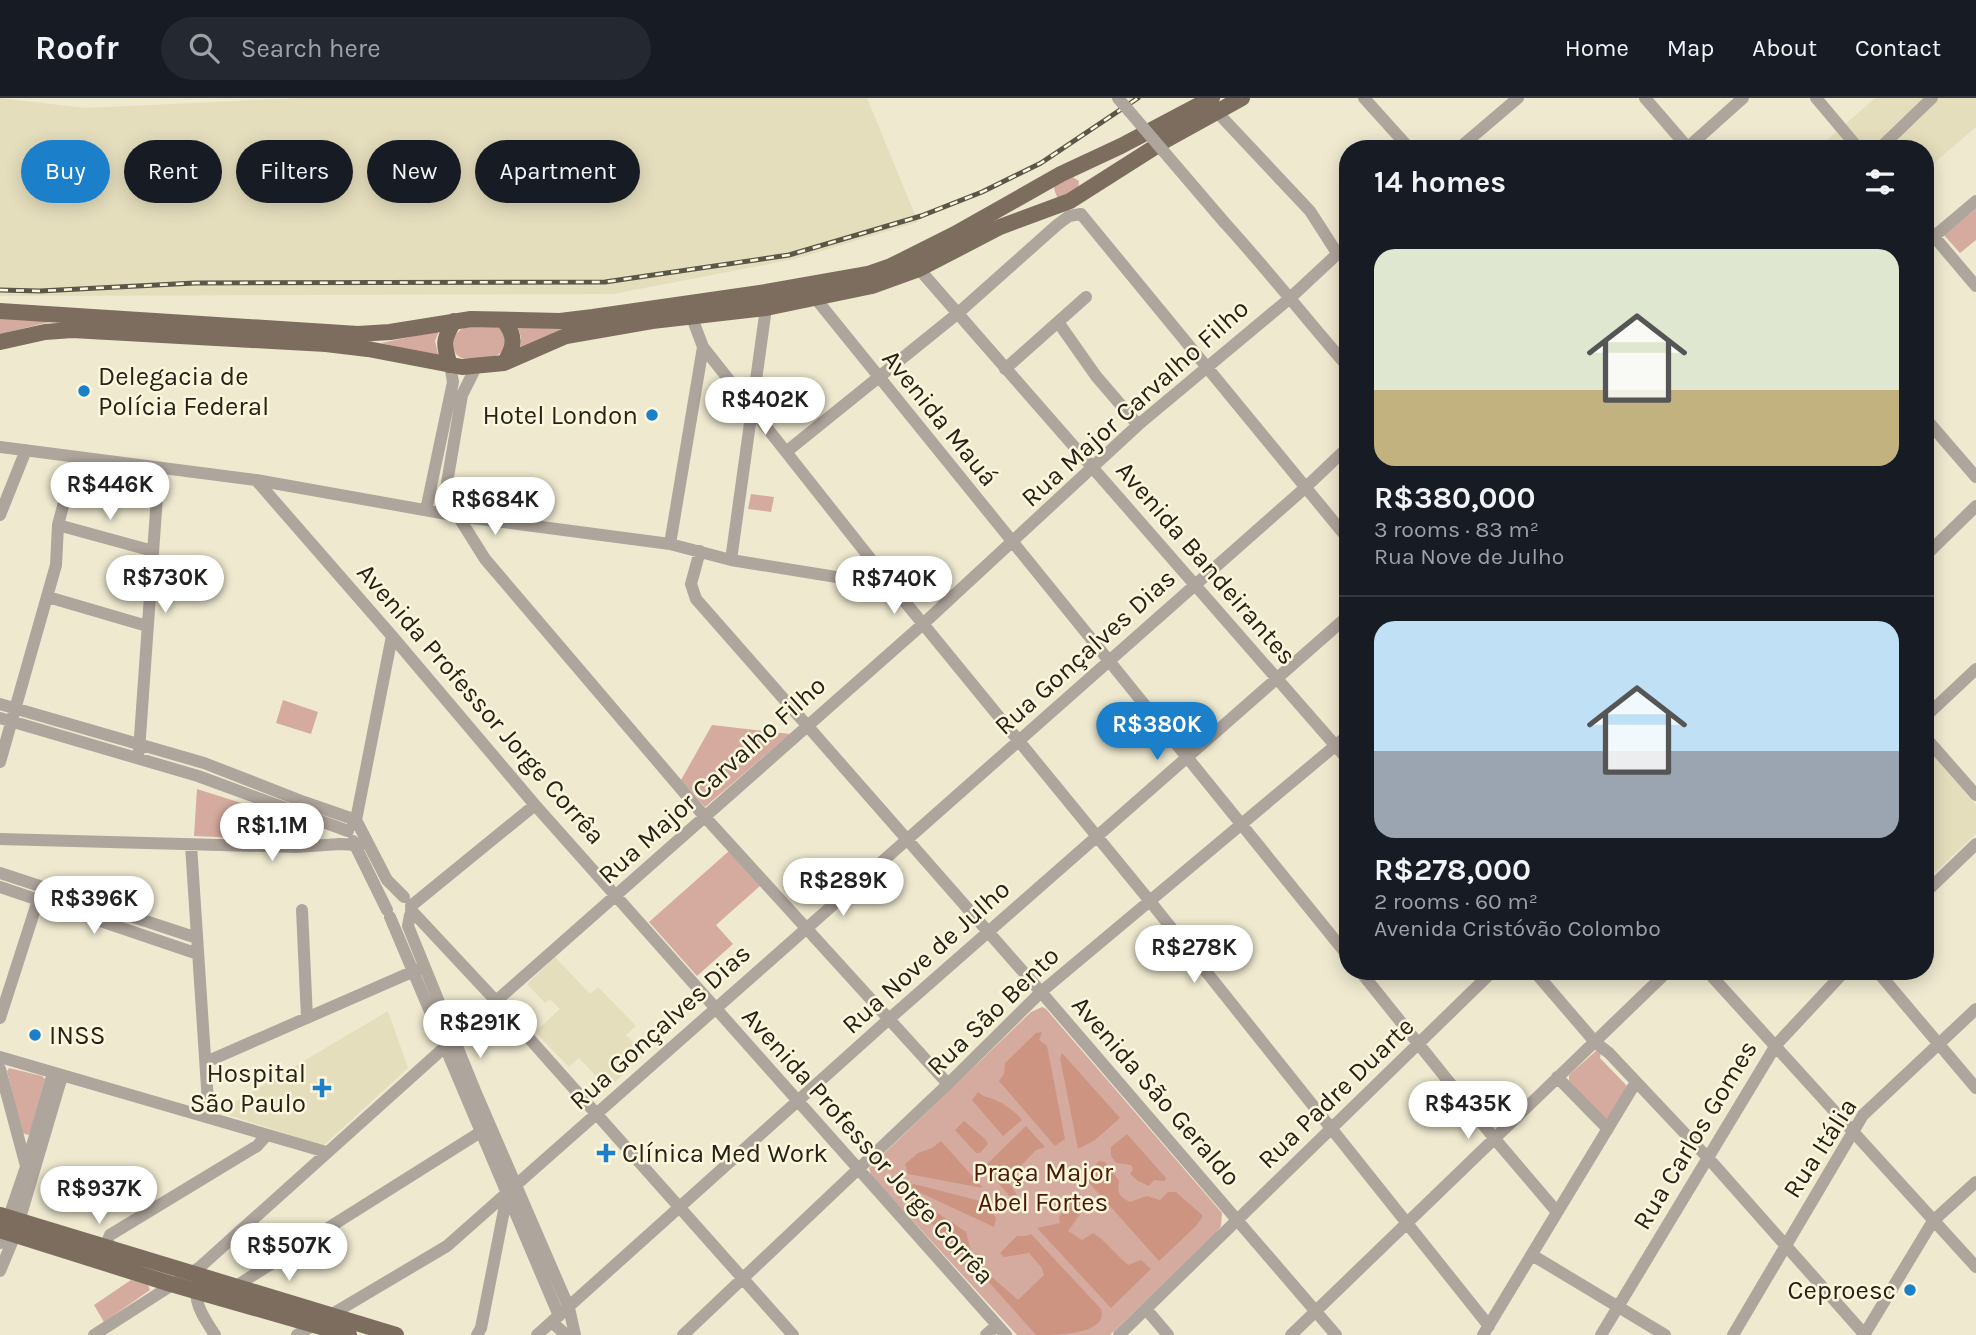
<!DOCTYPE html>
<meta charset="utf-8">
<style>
body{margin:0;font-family:Karla,sans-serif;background:#242831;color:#f1f3f6;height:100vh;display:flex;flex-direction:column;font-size:26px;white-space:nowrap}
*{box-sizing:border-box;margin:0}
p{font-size:23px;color:#9ea1a6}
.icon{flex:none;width:38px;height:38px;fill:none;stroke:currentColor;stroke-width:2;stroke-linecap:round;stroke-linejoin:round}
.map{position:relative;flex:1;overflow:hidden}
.side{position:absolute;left:1339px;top:42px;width:595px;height:840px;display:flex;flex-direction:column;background:#171b24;border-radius:28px;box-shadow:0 4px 18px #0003}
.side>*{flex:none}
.hud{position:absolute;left:21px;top:42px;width:665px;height:63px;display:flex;gap:14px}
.price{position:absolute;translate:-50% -60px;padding:0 16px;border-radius:24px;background:#fff;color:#222;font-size:23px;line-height:46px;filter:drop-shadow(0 2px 4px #0008)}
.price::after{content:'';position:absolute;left:50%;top:42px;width:21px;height:16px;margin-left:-10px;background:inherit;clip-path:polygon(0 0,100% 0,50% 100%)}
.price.active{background:#1b7fca;color:#fff}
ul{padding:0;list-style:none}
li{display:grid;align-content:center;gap:14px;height:371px;padding:0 35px}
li+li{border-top:2px solid #363941}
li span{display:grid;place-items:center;height:217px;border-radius:21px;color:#555}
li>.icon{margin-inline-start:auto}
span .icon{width:126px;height:126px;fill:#fffc;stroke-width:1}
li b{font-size:30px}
h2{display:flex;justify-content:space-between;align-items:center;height:84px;padding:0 35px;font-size:30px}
.chip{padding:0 24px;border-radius:32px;background:#171b24;box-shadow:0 4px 18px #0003;font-size:24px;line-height:63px}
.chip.active{background:#1b7fca;color:#fff}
header{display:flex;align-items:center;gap:42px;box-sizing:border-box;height:98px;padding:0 35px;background:#171b24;border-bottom:2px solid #363941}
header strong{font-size:33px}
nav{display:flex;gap:38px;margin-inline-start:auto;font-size:24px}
.search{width:490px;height:63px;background:#242831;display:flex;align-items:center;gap:18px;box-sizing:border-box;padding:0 24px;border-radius:38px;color:#9ea1a6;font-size:26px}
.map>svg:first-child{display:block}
.built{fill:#e5debd}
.green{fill:#d4ab9e}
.forest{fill:#cd9482}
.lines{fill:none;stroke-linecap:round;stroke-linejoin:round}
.minor{stroke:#aea59c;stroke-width:12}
.major{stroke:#7c6d5e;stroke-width:16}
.rail-casing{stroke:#5a5749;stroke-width:5}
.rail{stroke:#fcf7dc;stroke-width:2.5;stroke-dasharray:8;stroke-linecap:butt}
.minor-bridge{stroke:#aea59c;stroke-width:12}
.poi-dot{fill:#1b7fca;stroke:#fcf7dc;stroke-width:2.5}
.labels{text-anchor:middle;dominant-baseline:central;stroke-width:5;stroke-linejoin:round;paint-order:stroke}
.poi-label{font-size:26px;fill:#252319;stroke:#fcf7dc;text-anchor:start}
.street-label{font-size:26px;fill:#252319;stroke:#fcf7dc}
.park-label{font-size:26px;fill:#4b1806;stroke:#fcf7dc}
</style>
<header>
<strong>Roofr</strong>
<div class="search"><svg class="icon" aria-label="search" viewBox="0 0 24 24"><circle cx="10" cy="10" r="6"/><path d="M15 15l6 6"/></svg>Search here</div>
<nav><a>Home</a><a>Map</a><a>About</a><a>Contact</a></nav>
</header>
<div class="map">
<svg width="1976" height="1237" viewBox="0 0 1976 1237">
<rect width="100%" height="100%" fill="#eee9cf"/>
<path class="built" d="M0,0l85,10 215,-10h567l51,124 -123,37 -182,35 -613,2z
M1875,0h101v29l-51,44v-22h-108z
M1925,647l51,60v29l-51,48z
M555,859l35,37 8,-7 38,39 -10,9 19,19 -37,35 -29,-31 -10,9 -34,-35 25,-23 -10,-10 -5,4 -18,-19z
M388,913l20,57 -85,78 -94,-31 -6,-6z"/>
<path class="green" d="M1071,78l8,5 -1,8 -16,8h-5l-3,-8 1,-4z
M1976,111v31l-16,13 -16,-18z
M0,217l58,5 -58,14z
M486,226l17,5 5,12c-2,5 -4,10 -9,13 -4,4 -32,6 -37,4 -14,-5 -10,-26 2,-30 7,-2 15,-3 22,-4z
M517,228l54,4 -51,19 1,-12z
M439,233l-4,10 4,17 -58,-15z
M751,396l23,3 -3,15 -23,-3z
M283,602l35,12 -7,22 -35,-11z
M712,627l78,9 -85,73 -24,-27z
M197,691l91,29 -5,22 -89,-4z
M729,753l31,35 -44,39 17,19 -36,32 -48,-54z
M1042,909l4,2 176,204 -1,13 -5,7 -106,102h-93l-146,-160 -2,-7 162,-156z
M1597,952l4,2 -1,6 27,28 -18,34h-5l-35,-39v-6z
M9,970l33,8 3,3 -15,54 -2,2 -6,-2 -15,-62z
M131,1182l17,5 2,5 -46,32 -10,-17z"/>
<path class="forest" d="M1042,934l-3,8 8,6 18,93 -10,7 -56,-65 5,-7 1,-11 31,-30z
M1062,955l58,65 -25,22 -17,9 -18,-91z
M978,994c6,5 9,5 15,7 11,4 21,12 29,21l-19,16 -31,-36z
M964,1023l21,18 3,5 -8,9h-4l-21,-23z
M1026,1028l19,21 -9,3 -29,30 10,15 -3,6 -30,-34z
M1127,1036l39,44 -2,3 -10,-1 -5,6 -11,-5 -8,-7 3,-5 -2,-4 -15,-2 -5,-7v-9z
M941,1043l42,47 -75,-14 -3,-10 13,-11 14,-5z
M1099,1063l6,1 14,19c-2,12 0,16 11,21l17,-6 13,4 8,-8h8l27,24 -8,11 -36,34 -75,-84z
M914,1086l70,18 12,16 -2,9 -86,-40z
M1080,1097l7,10 -19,26 14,9 11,-7c12,7 23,22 35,32l13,-5 10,9 -40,39 -74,-80 23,-5 -1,-6 13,-18z
M906,1098l9,2 51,34 6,22 -7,5z
M1031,1136l70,75c8,26 -47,26 -65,26l-56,-63 5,-1 33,29 26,-25 -2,-7 -13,-15 -25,4 -4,-4 17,-17h9z"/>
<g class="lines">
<path class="minor" d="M1364,0l46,51
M1645,0l44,51
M1816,0l43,51
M1216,13l94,100 27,42
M1458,51l60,-51
M1686,51l57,-51
M1879,51l53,-51
M1081,116l267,325
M1224,124c43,47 82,97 124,145
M1925,128l51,60
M1925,146l51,-43
M919,171l429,491
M816,201l532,657
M691,217l12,32 189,239 257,314 340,426
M1058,224l38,54 42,49
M1005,271l81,-72
M1925,320l51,59
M0,349l256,33 202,36 212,28 61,16 161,26
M786,354l171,-138 100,-89 12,-9 12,-2
M256,382l136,156 143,169 471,530
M426,412l27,-128 -3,-17
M442,414l20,-117 14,-28
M0,417l26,-65
M458,418l27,43 220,258 243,267
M58,427l95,26
M670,446l33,-197
M700,453l-9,33 5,15 345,393 295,343
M1925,458l51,-50
M731,462l35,-252
M48,499l99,29
M0,606l204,59 100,39 52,18
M1925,619l51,-48
M0,620l198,58 150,55
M1925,639l51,58
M139,653l20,-283
M0,664l56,-197 2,-40 5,-19 19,-48
M356,722l31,60 17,17
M353,727l3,-5 36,-184
M0,741l296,8 44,-3 16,1 10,-3
M353,743l34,69
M191,747l18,273
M0,775l197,65
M0,789l198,67
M1925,795l51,-49
M411,808l124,-101
M302,812l5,108
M411,812l85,91 297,334
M410,817l-2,11 68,167 93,215 6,27
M390,819l169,399
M1360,873l134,167 63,74
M1534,873l61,71 14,11 100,106 156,176
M1707,873l269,296
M1877,873l99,117
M0,920l38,-118
M0,959l326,95
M206,964l215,-94
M0,971l26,97
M1557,979l51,52
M0,1145l26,-76 27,-94
M105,1149l5,-12 147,-89 9,-10
M1532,1157l133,80
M0,1173l15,-36 47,-159
M197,1186c-4,20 8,35 18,51
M236,1188l251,-158
M1146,1211l22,26
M553,1225l13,12
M94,1237l106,-68 296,-266 427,-377 215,-199 151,-126 59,-55
M297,1237l150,-89 859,-759 42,-40
M477,1237l4,-7 26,-133
M537,1237l352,-316 459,-403
M683,1237l265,-251 93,-92 307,-257
M986,1237l11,-10
M1119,1237l374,-364
M1291,1237l377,-364
M1483,1237l153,-253
M1601,1237l175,-290 69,-74
M1733,1237l130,-220 113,-106
M1864,1237l69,-114 43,-39"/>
<path class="major" d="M0,213l358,23 32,-2 81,-13 89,2 33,-4 173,-25 102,-18 23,-8 64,-32 106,-60 60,-28 91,-48
M0,244l45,-10 27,-2 254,14 42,5 94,18 42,-4 62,-27 86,-15 114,-13 106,-22 47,-17 81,-42 70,-26 96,-61 76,-42
M504,265c11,-16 12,-27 0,-42
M450,267c-7,-21 -7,-25 4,-44
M0,1117l396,120
M0,1132l171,54 178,51"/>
<defs>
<path id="rail" d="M0,192l40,1 155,-8 410,-1 184,-27 132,-39 61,-24 59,-29 97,-65"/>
</defs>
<use href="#rail" class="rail-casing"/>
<use href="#rail" class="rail"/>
<path class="minor-bridge" d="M1118,0l106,124"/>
</g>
<g class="poi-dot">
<circle cx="84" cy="293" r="7"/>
<circle cx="652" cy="317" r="7"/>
<circle cx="35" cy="937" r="7"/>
<path d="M318.5 979.5h7v7h7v7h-7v7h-7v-7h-7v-7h7z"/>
<path d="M602.5 1044.5h7v7h7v7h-7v7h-7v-7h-7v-7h7z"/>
<circle cx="1910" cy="1192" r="7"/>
</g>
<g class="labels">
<g class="poi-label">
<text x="98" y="278">Delegacia de<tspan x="98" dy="30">Polícia Federal</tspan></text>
<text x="638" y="317" text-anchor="end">Hotel London</text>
<text x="49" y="937">INSS</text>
<text x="306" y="975" text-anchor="end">Hospital<tspan x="306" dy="30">São Paulo</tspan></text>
<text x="622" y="1055">Clínica Med Work</text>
<text x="1896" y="1192" text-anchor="end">Ceproesc</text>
</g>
<g class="street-label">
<text transform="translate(1135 305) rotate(-42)">Rua Major Carvalho Filho</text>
<text transform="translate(940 320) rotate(51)">Avenida Mauá</text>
<text transform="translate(1206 465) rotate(49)">Avenida Bandeirantes</text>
<text transform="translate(1085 554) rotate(-42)">Rua Gonçalves Dias</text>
<text transform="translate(481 606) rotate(49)">Avenida Professor Jorge Corrêa</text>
<text transform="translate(712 682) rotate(-42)">Rua Major Carvalho Filho</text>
<text transform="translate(926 859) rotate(-42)">Rua Nove de Julho</text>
<text transform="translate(993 913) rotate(-44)">Rua São Bento</text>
<text transform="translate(660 929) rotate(-42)">Rua Gonçalves Dias</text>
<text transform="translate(1156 993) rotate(49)">Avenida São Geraldo</text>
<text transform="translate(1336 995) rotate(-44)">Rua Padre Duarte</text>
<text transform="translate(1695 1037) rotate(-59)">Rua Carlos Gomes</text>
<text transform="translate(868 1048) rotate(48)">Avenida Professor Jorge Corrêa</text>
<text transform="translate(1820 1050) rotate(-57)">Rua Itália</text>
</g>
<g class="park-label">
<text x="1043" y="1074">Praça Major<tspan x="1043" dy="30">Abel Fortes</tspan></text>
</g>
</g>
</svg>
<b class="price" style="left:765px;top:339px">R$402K</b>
<b class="price" style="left:110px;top:424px">R$446K</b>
<b class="price" style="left:495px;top:439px">R$684K</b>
<b class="price" style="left:165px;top:517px">R$730K</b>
<b class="price" style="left:894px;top:518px">R$740K</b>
<b class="price active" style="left:1157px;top:664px">R$380K</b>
<b class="price" style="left:272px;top:765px">R$1.1M</b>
<b class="price" style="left:843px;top:820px">R$289K</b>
<b class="price" style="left:94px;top:838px">R$396K</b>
<b class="price" style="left:1194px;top:887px">R$278K</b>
<b class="price" style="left:480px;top:962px">R$291K</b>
<b class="price" style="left:1468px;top:1043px">R$435K</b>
<b class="price" style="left:99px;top:1128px">R$937K</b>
<b class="price" style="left:289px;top:1185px">R$507K</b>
<div class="hud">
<a class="chip active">Buy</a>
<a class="chip">Rent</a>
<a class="chip">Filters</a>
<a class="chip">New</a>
<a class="chip">Apartment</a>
</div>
<section class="side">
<h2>14 homes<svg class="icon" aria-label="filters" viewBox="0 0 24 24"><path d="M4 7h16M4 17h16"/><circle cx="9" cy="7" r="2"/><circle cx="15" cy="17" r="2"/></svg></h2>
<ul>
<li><span style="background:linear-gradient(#dfe7d0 65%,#c2b280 0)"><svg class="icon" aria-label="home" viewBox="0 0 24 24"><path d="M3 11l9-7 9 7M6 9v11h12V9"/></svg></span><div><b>R$380,000</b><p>3 rooms · 83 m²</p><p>Rua Nove de Julho</p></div></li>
<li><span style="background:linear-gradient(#bfe0f5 60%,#9aa5b1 0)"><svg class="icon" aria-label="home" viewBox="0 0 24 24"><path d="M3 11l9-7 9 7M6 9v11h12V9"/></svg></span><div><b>R$278,000</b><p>2 rooms · 60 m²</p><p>Avenida Cristóvão Colombo</p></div></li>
</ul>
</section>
</div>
